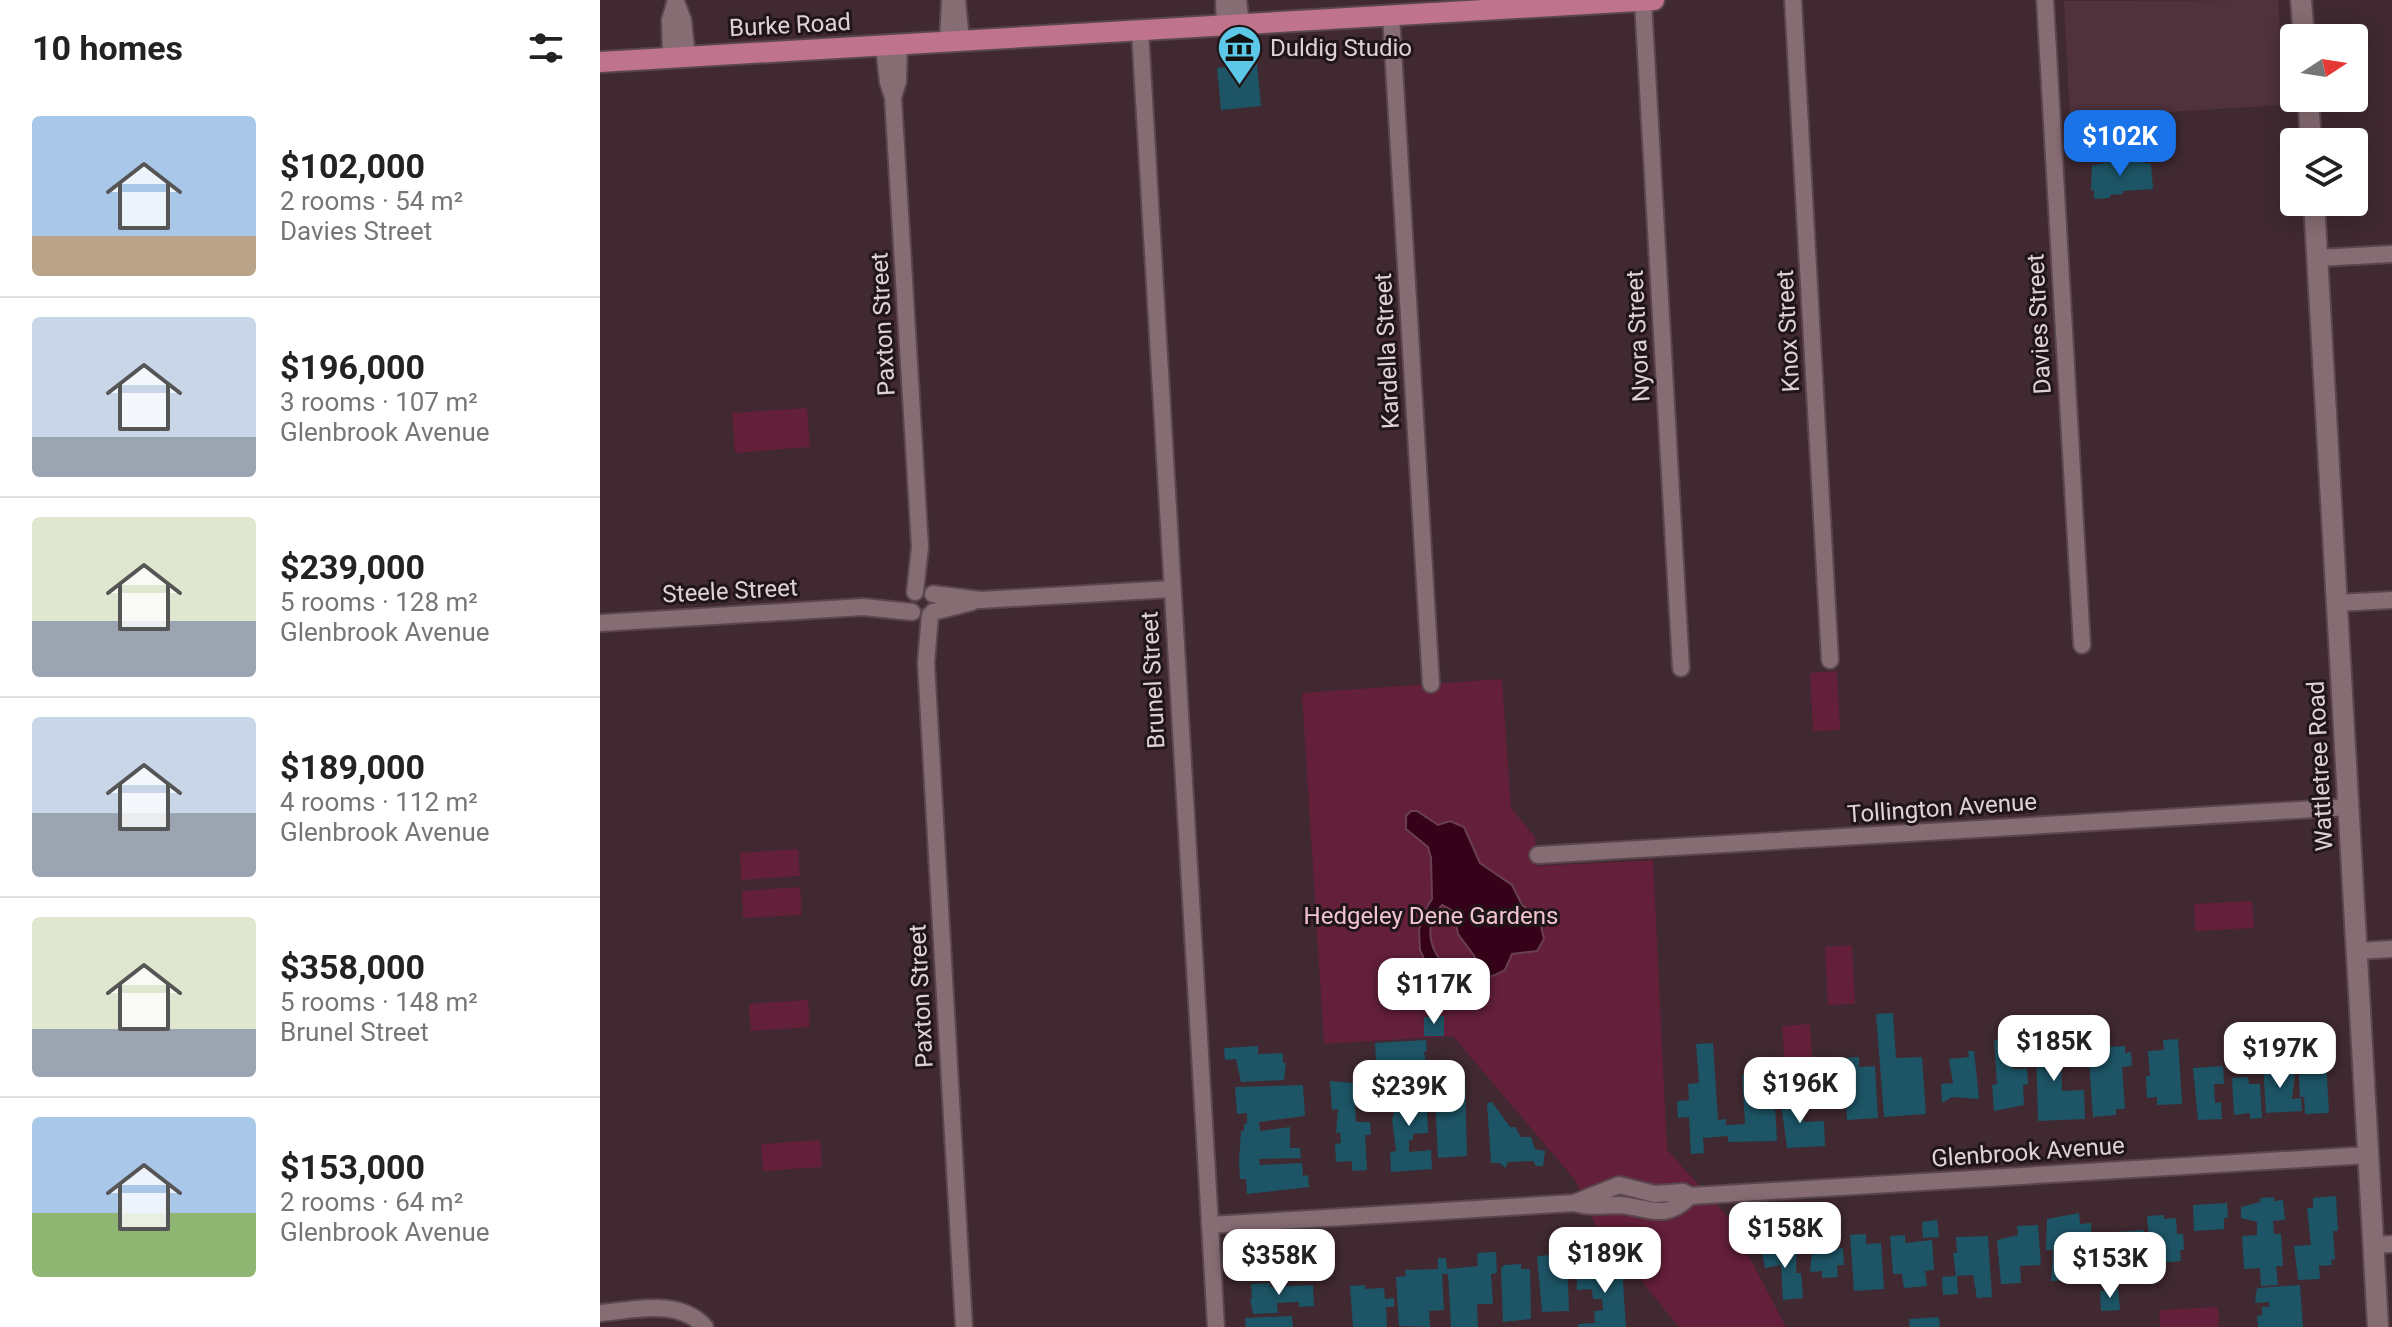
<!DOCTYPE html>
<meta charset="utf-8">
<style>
body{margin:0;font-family:Roboto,sans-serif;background:#f2f2f2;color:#222;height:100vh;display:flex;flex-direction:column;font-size:30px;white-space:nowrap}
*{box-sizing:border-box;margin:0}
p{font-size:26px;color:#767676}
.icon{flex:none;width:44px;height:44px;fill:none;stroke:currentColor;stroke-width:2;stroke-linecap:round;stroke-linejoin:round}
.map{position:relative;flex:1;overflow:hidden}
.sheet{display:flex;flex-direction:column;background:#fff;width:600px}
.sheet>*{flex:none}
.needle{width:52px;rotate:78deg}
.tools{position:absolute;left:1680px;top:24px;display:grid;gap:16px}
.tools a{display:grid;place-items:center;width:88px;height:88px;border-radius:8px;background:#fff;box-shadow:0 4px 20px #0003;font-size:40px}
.price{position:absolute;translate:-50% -68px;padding:0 18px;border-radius:16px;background:#fff;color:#222;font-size:26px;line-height:52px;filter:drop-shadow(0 2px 4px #0008)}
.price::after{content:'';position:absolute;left:50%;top:48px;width:24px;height:18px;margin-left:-12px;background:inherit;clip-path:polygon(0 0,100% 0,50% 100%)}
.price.selected{background:#1a73e8;color:#fff}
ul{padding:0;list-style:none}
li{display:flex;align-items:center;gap:24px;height:200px;padding:0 32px}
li+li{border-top:2px solid #e0e0e0}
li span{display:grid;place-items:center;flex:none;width:224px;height:160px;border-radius:8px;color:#555}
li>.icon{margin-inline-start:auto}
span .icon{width:96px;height:96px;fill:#fffc;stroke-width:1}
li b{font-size:34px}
h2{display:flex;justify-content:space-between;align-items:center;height:96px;padding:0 32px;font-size:34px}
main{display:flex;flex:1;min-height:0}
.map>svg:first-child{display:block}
.built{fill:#4f323b}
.green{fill:#641f3a}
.water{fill:#360219;stroke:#694051;stroke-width:2;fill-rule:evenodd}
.building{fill:#1d5566}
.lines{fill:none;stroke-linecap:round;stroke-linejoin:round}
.street-casing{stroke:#5a474d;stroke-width:20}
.secondary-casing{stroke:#5a474d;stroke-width:24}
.primary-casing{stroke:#5a474d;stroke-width:24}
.street{stroke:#866c73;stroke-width:16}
.secondary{stroke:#866c73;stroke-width:20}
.primary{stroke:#bf738c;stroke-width:20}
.labels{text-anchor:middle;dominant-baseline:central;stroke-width:6;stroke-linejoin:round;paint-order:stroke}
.street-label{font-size:24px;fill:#e0d1d4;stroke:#201518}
.poi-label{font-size:24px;fill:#e0d1d4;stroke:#201518;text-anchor:start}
.park-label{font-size:24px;fill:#f1c4d0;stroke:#201518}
</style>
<main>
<section class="sheet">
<h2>10 homes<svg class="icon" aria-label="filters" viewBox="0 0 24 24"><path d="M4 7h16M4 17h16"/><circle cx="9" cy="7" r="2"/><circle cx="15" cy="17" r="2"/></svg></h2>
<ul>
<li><span style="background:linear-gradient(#a9c7e8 75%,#b9a48a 0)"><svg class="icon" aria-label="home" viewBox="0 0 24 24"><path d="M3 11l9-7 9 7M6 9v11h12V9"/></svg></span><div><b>$102,000</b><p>2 rooms · 54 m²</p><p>Davies Street</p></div></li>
<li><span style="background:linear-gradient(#c9d6e8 75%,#9aa5b1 0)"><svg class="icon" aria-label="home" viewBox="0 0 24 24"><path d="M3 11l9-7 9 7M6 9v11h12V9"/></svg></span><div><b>$196,000</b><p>3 rooms · 107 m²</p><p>Glenbrook Avenue</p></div></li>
<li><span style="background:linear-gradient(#dfe7d0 65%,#9aa5b1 0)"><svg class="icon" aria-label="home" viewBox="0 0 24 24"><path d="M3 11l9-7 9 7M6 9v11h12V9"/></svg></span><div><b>$239,000</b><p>5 rooms · 128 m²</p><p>Glenbrook Avenue</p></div></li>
<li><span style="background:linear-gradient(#c9d6e8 60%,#9aa5b1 0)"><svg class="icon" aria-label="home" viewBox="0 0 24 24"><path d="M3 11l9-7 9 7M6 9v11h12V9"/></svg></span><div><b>$189,000</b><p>4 rooms · 112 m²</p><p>Glenbrook Avenue</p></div></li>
<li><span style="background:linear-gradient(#dfe7d0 70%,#9aa5b1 0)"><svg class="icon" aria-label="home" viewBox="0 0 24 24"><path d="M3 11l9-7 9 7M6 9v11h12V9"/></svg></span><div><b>$358,000</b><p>5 rooms · 148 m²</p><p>Brunel Street</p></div></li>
<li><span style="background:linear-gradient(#a9c7e8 60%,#8fb573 0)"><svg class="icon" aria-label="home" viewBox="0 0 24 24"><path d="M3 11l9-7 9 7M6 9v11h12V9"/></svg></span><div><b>$153,000</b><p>2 rooms · 64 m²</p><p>Glenbrook Avenue</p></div></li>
</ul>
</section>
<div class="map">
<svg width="1792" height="1327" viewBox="0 0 1792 1327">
<rect width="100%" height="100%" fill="#402930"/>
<path class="built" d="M1678,0l6,105 -214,13 -6,-117z"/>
<path class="green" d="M207,408l3,39 -75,6 -3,-40z
M1237,671l3,59 -27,1 -3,-58z
M902,679l9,129 24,29 1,29 117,-6 14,290 62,68 57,109h-107l-84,-103 -20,-44 -122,-144 -129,8 -22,-351z
M198,849l2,27 -59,4 -1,-27z
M200,887l2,28 -59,3 -1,-27z
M1652,901l2,27 -59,3 -1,-27z
M1252,945l3,59 -27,1 -3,-58z
M208,1000l2,27 -59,4 -2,-27z
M1210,1024l4,61 -28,1 -4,-60z
M220,1140l2,27 -59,4 -2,-27z
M1618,1307l1,20h-59l-1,-17z"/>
<path class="water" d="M811,811h6l21,14 12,-4 14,6 16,36 32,22 10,20 17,13 5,21 -7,12 -25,3 -7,16c-28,16 -54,10 -81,2l1,-11 -5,-11 -1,-20 5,-18 8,-13 -1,-41 -3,-11 -22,-18v-13zM842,905l11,6 5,23 17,23 -2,11 -17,5c-26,-15 -35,-46 -14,-68z"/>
<path class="building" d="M657,64l4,42 -40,4 -4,-42z
M1555,125l-1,32h-46v4l-15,1 -1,-4 -3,1 -1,-16 5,-13z
M1527,160l24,4 2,25 -30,2v3l-13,1v3l-16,1v-9l-3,1 1,-26z
M1293,1013l3,45 26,-1 4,57 -42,3 -8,-103z
M844,1016v20h-20v-19z
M1458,1030l1,22 -7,1 1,8 8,-1 1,31 22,-1 1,29 -47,2 -2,-75h-3l-1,-15z
M1487,1035h14l1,4h4v8l19,-1v7l6,-1 1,14 -10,1 3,42h-9v6l-23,2z
M1412,1038l2,31 13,-1 1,16 -5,1 1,20 -30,6 -2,-26 5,-1 -3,-44z
M1578,1039l4,65 -25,1v-8l-10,1 -1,-22h4l-2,-25 16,-1 -1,-10z
M826,1040l1,11 -3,1 4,22h-18v-10l-17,1 1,12h-17l-2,-34z
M1113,1043l5,77 8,-1v6l19,-1 -3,-49 31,-2 4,68 -49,1v-6l-25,2 1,15 -13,1 -2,-37 -11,1 -1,-17 12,-1 -1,-16 11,-1 -3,-39z
M658,1046v8l25,-1v10h3l-2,17 -43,2 -5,-23 -11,1 -1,-12z
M1368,1051h6l5,48 -27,-2 -10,6 -1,-19 12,-1 -4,-24 20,-2z
M1259,1057v10l16,-1 3,52 -31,2 -4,-62z
M1711,1058v3l15,-1 3,53 -24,1 -1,-17h-4l-2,-38z
M1686,1063l1,11h8l-3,25 9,-1 1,13 -36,2 -3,-49z
M1623,1066l1,18h-10l1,19 6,-1 1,17 -24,1 -5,-52z
M865,1076l2,80 -29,2 -4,-80z
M1648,1077l1,7h11l2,34 -12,1v-6l-16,2 -2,-37z
M823,1079l3,27 -17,1 1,5 17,-2 1,23 -15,1v6h-4v12l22,-2 1,19 -41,3 -1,-20 6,-1 -4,-31 3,-11 -4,1 -1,-15 13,-1 3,-3 -1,-11z
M730,1081l24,2v9l6,2 1,6 -6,2 1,20h14l1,13h-6l2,35 -15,1v-10l-16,1 -1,-18 6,-1 -1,-11 -4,1 2,-24 -6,1z
M703,1085l2,31 -46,6 1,9 30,-4v21h10l1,10 -42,1 1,6 42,-2 1,13 5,-1 1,12 -62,7 -1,-15h-6l-1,-18 2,-30h3v-7h3v-11l-10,1 -2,-27z
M1199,1095l5,27 20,-1 1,25 -38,2 -7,-52z
M892,1102l18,25h5l6,10h10l4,12 10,2 -2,15h-7l-3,-5 -25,1 -3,6 -5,-5h-9l-4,-60z
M1736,1196l2,35h-5l2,28 -4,1 1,5 -13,1 1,13 -22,1 -4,-34 17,-1 -4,-37h6v-10z
M1674,1197v4l9,-1 2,20 -12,1 1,13h7l2,32h-7l2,19 -17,1 -1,-18 -16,1 -2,-33 15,-1v-13l-16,-4v-11l19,-5v-4z
M1627,1203l1,15h-4v11l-30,2 -1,-26z
M1479,1213l1,11 11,-1 1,16 -11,1 -4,18 14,-1 2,22 -42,2 2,-31h-7l1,-31z
M1564,1215v4l12,-1 1,16h6l1,16h-4l1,11 -22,2 -1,-12h-8l-3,-35z
M1337,1220l2,17 -16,1 -1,-16z
M1438,1225l3,40 -21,1 1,17 -20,1 -4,-44 21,-5 -1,-9z
M1544,1230l2,26h-9v7l-7,1 1,14 -21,2 -1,-16 -8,1 -1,-29 3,-3z
M1266,1234v10l15,-1 3,46 -30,2 -4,-56z
M1305,1235v8l27,-3 2,30 -9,1 2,15 -23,2 -2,-14h-9l-3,-38z
M1388,1236l4,61 -15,1 -4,-23 -16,1 1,18 -15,1 -1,-18 14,-1 -3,-23h4l-1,-16z
M1235,1241l1,8 7,-1 1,17h-7l1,12 -16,1v-7l-12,1 3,-29z
M685,1246v9l33,-2 2,24 -63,4 -3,-24 7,-1 -1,-8z
M1197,1246l-1,27h5l2,25 -20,2 -2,-35 -16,3 -4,-20z
M896,1252l1,21 -6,1 2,30h-16l1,23h-27l-3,-53h-6l2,36 -15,1 1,16 -31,-1 -3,-49 10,-1 -1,-6 33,-1v-11h8l1,11 31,-3 -1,-13z
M950,1255v4l17,-1 2,53 -27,1 -5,-56z
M993,1260h11l1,11 18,-1 3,3 -3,9 3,45h-48v-3l17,-1 -1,-12 9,-1 -1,-11h-9l-1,-10 -15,1 -1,-17 16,-1z
M921,1264v5h9l1,50 -28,3 -2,-53 3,-4z
M670,1283v4l43,-2 1,21 -15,1v-5l-22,1 1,10 -25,1 -3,-15h2l-1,-15z
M765,1285v4l19,-1 1,11 9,-1v9h-8l1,20h-34l-3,-41z
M1700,1285l3,42h-45l-1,-11 5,-1v-8h7v-5l-14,1 2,-15z
M1518,1289l2,21 -19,1 -1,-20z
M692,1316l1,11h-47l-1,-9z
M1339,1317l1,10h-30l-1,-8z"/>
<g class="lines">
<defs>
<path id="street" d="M357,0l4,41
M624,0l1,26
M638,0l3,25
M1193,0l37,660
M1445,0l37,645
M1043,1l38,667
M76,2l7,18 4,37
M791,16l40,668
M540,31l76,1296
M348,42l2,-42
M284,46l4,36 5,15 27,450 -5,45
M71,58l-1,-38 6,-20
M293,97l5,-16 1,-36
M1718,258l74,-4
M333,594l48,6 190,-11
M1737,603l55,-3
M333,612l39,-10
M330,615l-4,48 38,664
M0,623l263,-16 49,5
M938,855l811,-48
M1757,951l35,-2
M974,1203l45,-18 36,9 28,-2 7,4 678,-41
M610,1225l364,-22c15,5 29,2 44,2 29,1 46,18 72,-9
M1774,1245l18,-1
M0,1313c35,-3 79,-15 105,14"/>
<path id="secondary" d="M1701,0l3,38
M1708,98l3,44
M1714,202l64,1125"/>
<path id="primary" d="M0,62l1054,-62"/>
</defs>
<use href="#street" class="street-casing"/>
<use href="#secondary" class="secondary-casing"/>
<use href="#primary" class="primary-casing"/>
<use href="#street" class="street"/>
<use href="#secondary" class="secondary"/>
<use href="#primary" class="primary"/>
</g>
<defs>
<symbol id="museum-pin" viewBox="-11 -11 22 30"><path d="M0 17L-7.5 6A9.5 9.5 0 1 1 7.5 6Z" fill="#5dc7e8" stroke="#201518"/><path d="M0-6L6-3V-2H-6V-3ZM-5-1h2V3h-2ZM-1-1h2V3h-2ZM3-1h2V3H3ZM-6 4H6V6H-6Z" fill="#111"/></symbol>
</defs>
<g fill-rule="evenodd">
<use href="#museum-pin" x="614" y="22" width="51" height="69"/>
</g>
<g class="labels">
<g class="street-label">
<text transform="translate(190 25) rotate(-3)">Burke Road</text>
<text transform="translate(283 324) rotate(-93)">Paxton Street</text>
<text transform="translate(1439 324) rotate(-93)">Davies Street</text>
<text transform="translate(1188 331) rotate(-93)">Knox Street</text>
<text transform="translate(1038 336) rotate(-93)">Nyora Street</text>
<text transform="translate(787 351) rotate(-93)">Kardella Street</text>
<text transform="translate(130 591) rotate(-3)">Steele Street</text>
<text transform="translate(553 680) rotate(-93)">Brunel Street</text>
<text transform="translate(1720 766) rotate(-93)">Wattletree Road</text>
<text transform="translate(1342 808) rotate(-4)">Tollington Avenue</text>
<text transform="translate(321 996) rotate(-93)">Paxton Street</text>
<text transform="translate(1428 1152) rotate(-4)">Glenbrook Avenue</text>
</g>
<g class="poi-label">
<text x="670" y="48">Duldig Studio</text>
</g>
<g class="park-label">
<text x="831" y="916">Hedgeley Dene Gardens</text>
</g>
</g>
</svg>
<div class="tools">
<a><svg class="needle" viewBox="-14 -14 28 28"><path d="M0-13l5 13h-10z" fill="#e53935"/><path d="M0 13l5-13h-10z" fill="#767676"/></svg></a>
<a><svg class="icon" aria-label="layers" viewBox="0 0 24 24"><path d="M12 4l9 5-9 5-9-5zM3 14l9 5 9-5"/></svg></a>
</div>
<b class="price selected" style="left:1520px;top:178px">$102K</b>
<b class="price" style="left:834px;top:1026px">$117K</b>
<b class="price" style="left:1454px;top:1083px">$185K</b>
<b class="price" style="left:1680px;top:1090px">$197K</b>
<b class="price" style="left:1200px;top:1125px">$196K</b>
<b class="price" style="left:809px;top:1128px">$239K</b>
<b class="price" style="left:1185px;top:1270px">$158K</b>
<b class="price" style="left:1005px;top:1295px">$189K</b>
<b class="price" style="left:679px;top:1297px">$358K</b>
<b class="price" style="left:1510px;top:1300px">$153K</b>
</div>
</main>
